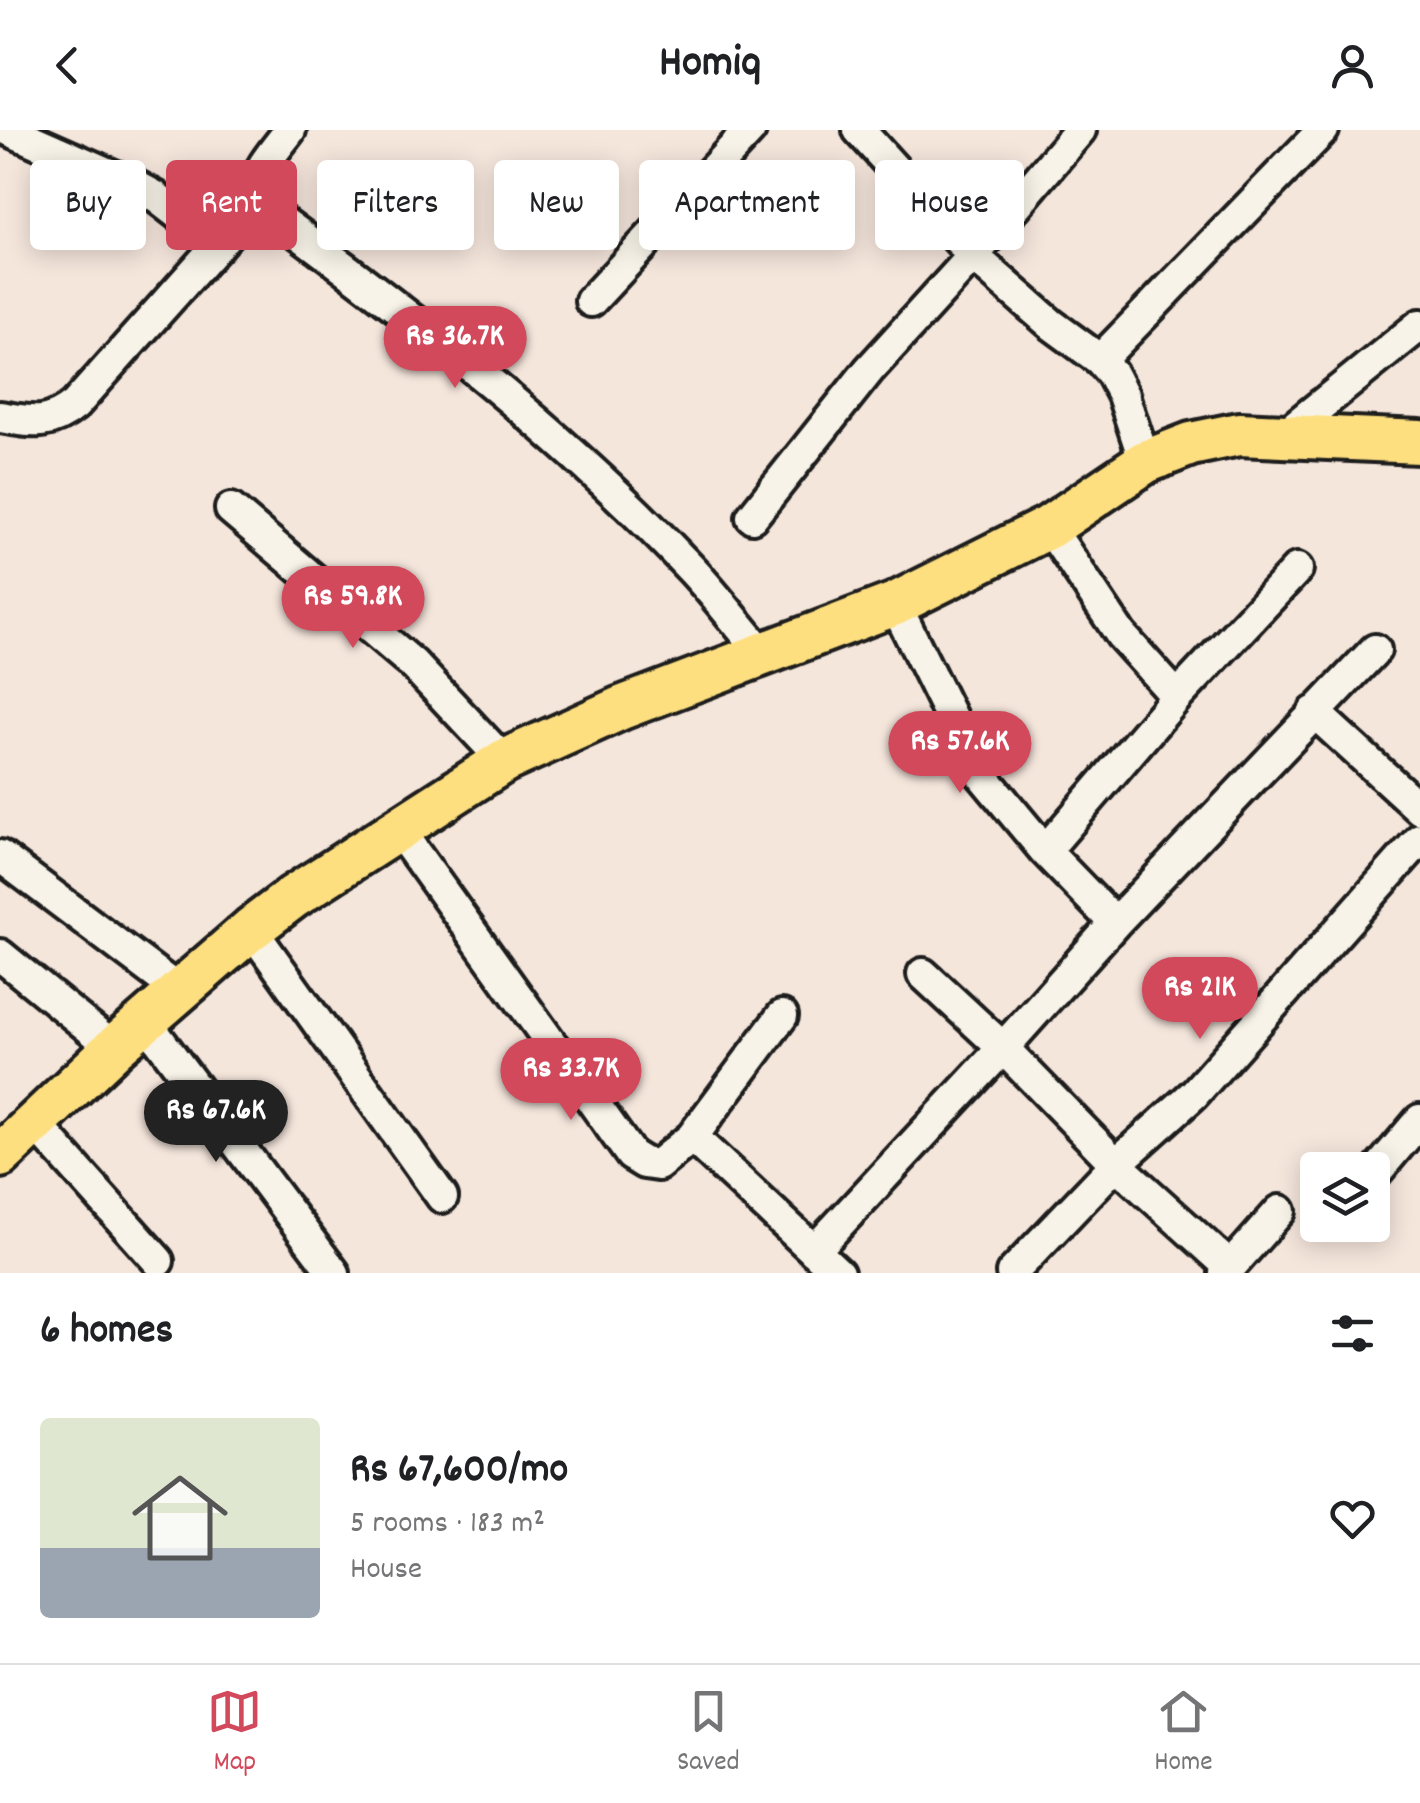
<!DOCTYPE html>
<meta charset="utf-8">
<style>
body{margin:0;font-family:Dekko,sans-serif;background:#f2f2f2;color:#202124;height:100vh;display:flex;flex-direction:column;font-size:38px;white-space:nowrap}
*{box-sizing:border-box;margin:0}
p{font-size:32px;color:#757577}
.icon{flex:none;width:55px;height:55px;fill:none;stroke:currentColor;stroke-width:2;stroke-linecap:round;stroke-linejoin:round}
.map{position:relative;height:1143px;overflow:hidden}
.side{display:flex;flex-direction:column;background:#fff;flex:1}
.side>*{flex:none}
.hud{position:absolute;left:30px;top:30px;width:1360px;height:90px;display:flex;gap:20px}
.buttons{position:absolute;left:1300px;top:1022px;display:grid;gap:20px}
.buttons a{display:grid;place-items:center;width:90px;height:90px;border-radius:10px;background:#fff;box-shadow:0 5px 25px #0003;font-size:50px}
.price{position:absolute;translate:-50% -85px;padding:0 22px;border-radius:35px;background:#d1495b;color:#fff;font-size:32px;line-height:65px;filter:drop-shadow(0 2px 5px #0008)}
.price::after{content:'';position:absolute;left:50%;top:60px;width:30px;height:22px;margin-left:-15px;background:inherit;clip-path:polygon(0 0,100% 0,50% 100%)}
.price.active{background:#222;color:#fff}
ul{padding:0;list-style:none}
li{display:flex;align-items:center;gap:30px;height:250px;padding:0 40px}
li+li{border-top:2px solid #e0e0e0}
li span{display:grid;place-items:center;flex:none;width:280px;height:200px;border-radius:10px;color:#555}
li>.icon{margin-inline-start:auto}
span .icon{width:120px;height:120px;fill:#fffc;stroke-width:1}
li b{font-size:42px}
h2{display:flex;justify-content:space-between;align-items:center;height:120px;padding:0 40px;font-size:42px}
.pill{padding:0 35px;border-radius:10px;background:#fff;box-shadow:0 5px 25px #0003;font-size:35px;line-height:90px}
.pill.active{background:#d1495b;color:#fff}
header{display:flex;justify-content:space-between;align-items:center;height:130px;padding:0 40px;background:#fff;font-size:45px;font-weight:800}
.tab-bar{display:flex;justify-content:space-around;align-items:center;height:140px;border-top:2px solid #e0e0e0;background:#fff;font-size:28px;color:#757577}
.tab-bar a{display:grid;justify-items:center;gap:5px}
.tab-bar .active{color:#d1495b}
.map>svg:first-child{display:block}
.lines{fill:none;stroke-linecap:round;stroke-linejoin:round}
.minor-casing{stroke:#1c1c1c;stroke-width:38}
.highway-casing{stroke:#1c1c1c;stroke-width:50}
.minor{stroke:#f7f3e8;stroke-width:30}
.highway{stroke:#fedf80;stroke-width:42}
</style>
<header><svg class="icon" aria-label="back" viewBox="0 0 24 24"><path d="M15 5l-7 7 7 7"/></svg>Homiq<svg class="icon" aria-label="person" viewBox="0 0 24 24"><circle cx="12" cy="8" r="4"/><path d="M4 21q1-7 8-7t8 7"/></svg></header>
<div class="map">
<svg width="1420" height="1143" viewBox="0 0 1420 1143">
<rect width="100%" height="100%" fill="#f5e6dc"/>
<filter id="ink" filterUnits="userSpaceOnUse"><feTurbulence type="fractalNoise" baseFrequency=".01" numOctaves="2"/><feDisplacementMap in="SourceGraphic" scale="20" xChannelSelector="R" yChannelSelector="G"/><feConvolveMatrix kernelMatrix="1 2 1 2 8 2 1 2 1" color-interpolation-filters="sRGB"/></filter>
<g filter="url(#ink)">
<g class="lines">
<defs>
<path id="minor" d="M9,0l125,55 22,12 62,48
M290,0c-10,14 -35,41 -35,58 0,12 12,21 20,28 147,108 292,221 418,355 24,26 46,55 69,82
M859,0l114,126 78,68 49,36 12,14 11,21 22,67
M591,171l159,-171
M1100,230l223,-230
M0,287c32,5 48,10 75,-12l183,-205
M1284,305l136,-110
M231,379l182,155 91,97
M752,387l117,-147 104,-114 107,-126
M1049,397l72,108 56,62
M895,474l81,164 69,83 70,72
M1314,582l106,97
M397,698l234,327 13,8 14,2 34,-28 90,-121
M1045,721l132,-154 120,-128
M0,726l179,135
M251,799l191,268
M0,825l114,93
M146,892l188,251
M35,993l123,138
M692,1007l146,136
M1372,1047l48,-57
M814,1121l189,-203 -80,-74
M1230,1137l-114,-103 -113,-116 112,-125 260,-273
M1012,1143l104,-109 78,-70 226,-255
M1225,1143l55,-62"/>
<path id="highway" d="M0,1026l114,-108 137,-119 42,-32 211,-136 117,-53 274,-104 154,-77 96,-65 46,-18 48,-10 181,8"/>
</defs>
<use href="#minor" class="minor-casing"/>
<use href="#highway" class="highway-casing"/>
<use href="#minor" class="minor"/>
<use href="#highway" class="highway"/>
</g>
</g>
</svg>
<div class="buttons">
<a><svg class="icon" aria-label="layers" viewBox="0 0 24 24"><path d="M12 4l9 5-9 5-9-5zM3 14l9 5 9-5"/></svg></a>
</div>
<b class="price" style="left:455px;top:261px">Rs 36.7K</b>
<b class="price" style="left:353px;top:521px">Rs 59.8K</b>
<b class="price" style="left:960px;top:666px">Rs 57.6K</b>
<b class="price" style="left:1200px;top:912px">Rs 21K</b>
<b class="price" style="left:571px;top:993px">Rs 33.7K</b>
<b class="price active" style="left:216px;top:1035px">Rs 67.6K</b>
<div class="hud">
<a class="pill">Buy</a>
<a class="pill active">Rent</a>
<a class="pill">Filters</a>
<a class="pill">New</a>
<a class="pill">Apartment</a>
<a class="pill">House</a>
</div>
</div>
<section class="side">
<h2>6 homes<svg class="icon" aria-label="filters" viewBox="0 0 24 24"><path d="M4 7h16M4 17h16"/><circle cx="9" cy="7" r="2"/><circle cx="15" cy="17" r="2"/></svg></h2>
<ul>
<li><span style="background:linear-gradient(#dfe7d0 65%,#9aa5b1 0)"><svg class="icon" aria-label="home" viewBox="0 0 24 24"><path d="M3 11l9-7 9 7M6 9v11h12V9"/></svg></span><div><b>Rs 67,600/mo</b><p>5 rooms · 183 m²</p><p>House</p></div><svg class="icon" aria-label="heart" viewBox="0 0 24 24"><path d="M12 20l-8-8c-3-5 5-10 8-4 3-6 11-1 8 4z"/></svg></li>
</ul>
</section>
<nav class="tab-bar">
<a class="active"><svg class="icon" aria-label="map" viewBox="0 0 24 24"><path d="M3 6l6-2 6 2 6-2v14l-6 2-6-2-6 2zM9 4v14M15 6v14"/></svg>Map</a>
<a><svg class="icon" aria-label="saved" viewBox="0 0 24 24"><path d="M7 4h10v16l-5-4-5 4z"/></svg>Saved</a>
<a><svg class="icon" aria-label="home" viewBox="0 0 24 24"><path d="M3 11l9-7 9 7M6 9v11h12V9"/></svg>Home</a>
</nav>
